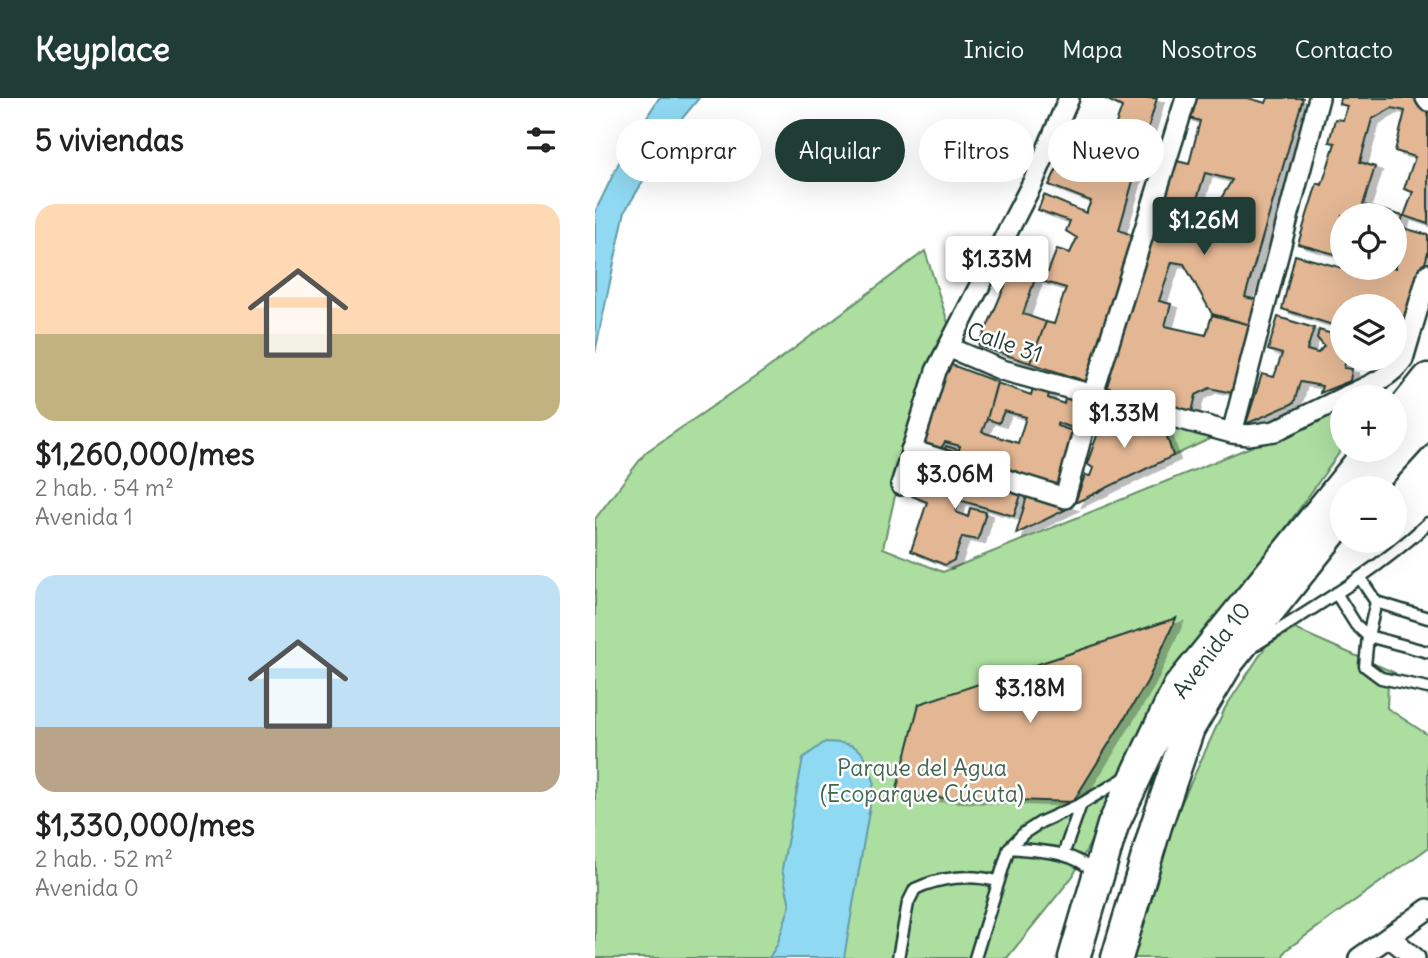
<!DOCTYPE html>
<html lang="es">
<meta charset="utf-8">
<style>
body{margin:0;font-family:Delius,sans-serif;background:#f2f2f2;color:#222;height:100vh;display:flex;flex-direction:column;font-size:26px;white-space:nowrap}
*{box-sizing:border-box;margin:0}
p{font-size:23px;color:#767676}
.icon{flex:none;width:38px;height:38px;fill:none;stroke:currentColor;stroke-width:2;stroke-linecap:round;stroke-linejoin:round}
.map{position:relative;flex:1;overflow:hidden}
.sheet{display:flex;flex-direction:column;background:#fff;width:595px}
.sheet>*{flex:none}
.hud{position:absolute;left:21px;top:21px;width:665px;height:63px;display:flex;gap:14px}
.controls{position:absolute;left:735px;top:105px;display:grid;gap:14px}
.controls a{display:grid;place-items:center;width:77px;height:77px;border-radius:50%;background:#fff;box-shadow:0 7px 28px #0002;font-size:35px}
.price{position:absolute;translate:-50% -60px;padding:0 16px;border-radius:7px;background:#fff;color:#222;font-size:23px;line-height:46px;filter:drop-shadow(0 2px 4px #0008)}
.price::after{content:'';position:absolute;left:50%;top:42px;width:21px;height:16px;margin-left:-10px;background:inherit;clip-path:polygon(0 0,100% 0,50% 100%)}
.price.current{background:#1f3d34;color:#fff}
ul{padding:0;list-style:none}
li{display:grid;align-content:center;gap:14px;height:371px;padding:0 35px}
li span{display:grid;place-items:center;height:217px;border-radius:21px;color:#555}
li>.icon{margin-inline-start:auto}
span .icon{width:126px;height:126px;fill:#fffc;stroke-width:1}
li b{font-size:30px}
h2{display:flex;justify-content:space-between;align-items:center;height:84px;padding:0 35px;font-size:30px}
.tag{padding:0 24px;border-radius:32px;background:#fff;box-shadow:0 7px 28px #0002;font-size:24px;line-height:63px}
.tag.current{background:#1f3d34;color:#fff}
header{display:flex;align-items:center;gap:42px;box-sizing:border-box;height:98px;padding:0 35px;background:#1f3d34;color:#fff}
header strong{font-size:33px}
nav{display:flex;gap:38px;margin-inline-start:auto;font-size:24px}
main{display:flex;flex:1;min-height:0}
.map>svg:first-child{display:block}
.green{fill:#acdea0;stroke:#668e6a;stroke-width:2}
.water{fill:#90d9f2;stroke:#639ba6;stroke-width:2}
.building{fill:#e3b794;stroke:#1f3d34;stroke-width:2;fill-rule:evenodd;filter:url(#shadow)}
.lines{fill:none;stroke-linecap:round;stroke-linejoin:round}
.lane-casing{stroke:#1f3d34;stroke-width:15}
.street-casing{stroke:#1f3d34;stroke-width:24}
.primary-casing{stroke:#1f3d34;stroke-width:35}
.lane{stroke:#fff;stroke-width:10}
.street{stroke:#fff;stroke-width:19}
.primary{stroke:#fff;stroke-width:30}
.labels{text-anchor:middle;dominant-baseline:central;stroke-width:5;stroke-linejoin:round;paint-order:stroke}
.street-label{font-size:23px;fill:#1f3d34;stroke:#fff}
.park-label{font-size:23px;fill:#42654f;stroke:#fff}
</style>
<header>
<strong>Keyplace</strong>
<nav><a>Inicio</a><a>Mapa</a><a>Nosotros</a><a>Contacto</a></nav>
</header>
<main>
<section class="sheet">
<h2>5 viviendas<svg class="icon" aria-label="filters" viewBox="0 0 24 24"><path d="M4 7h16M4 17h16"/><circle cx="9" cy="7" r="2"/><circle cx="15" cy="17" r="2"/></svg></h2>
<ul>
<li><span style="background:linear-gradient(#ffd9b3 60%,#c2b280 0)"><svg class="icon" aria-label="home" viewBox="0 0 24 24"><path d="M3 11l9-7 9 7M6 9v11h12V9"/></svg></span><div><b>$1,260,000/mes</b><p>2 hab. · 54 m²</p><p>Avenida 1</p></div></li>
<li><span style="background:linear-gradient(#bfe0f5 70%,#b9a48a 0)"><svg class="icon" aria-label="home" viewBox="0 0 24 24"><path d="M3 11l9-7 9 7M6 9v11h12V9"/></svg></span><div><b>$1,330,000/mes</b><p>2 hab. · 52 m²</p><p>Avenida 0</p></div></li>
</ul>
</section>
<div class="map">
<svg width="833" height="860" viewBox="0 0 833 860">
<defs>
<filter id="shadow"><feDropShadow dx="7" dy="4" stdDeviation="0" flood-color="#0004"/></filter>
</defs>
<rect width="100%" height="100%" fill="#fff"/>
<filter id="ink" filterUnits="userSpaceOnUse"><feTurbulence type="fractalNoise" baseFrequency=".0143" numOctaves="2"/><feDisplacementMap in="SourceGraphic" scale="14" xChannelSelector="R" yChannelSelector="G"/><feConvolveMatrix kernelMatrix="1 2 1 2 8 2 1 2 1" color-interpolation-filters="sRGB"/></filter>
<g filter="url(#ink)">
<path class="green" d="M330,153l25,78 -43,115 -24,104 60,24 399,-162v39l-174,244 -95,183 -66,82h-412v-439l51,-67 118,-81z
M568,326l60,9 -50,23z
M700,531l100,44 -7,11 -1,24 41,27v113l-142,102 -4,8h-160l25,-80 78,-170 41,-62z"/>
<path class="water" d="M64,0h40l-19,23 -55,90 -30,142v-141l29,-60z
M230,644c35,1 40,7 49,40l-30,176h-75l8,-13 13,-40 -8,-36 21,-111z"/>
<path class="building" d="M509,0h53l-14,48 21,7 -7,28 -22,-7 -16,56 20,8 -45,146 -115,-38 36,-84 33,10 9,-23 13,4 7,-15 -11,-7 4,-10 -32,-11 6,-15 42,18 5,-12 -42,-16 27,-56 33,14 13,-36zM440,181l31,9 -12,36 -8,-2 -16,41 16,-41 -23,-8z
M598,0h55l18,5 2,-5h35l-58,199 12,3 -6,25 -39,-11 -28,-50 -12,-2 -13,39 12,3 -6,22 41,9 6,-20 39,10 -19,68 -22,-5 -14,7 -5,22 -92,-28 59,-181 50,12 24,-40 -27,-7 -9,29 -33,-7 10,-35 16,4 11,-43 -13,-4z
M745,0h78l10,14v112l-24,-8 9,-24 -9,-3 11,-32 -20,-6 10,-40 -13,-3 -20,11 -12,43 15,5 -12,38 40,11 -3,11 28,8v17l-26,95 -7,-2v-39h-53v22l-60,-19 13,-54 51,14 49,-1v-53h-53v41l-44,-12 19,-61 5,2 13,-42 -6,-1 6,-23 8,1 4,-14 -8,-2z
M683,219l36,11 -7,22 11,3 6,-7 -7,-8 2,-8 23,7v22h4l-2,9 8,1 -2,12 -30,12 2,-7 -22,-4 -6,21 -48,21 16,-50 12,3 8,-23 -14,-4z
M763,261h37l3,1 -25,10 -9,-2 1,-4z
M349,264l53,20 -10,37 10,-36 34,12 2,-7 16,5 -1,5 16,6 1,-6 20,3 -8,28 -20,-6v3l19,6 -13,56 -119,-37 2,-5 13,4 1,-4 -15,-4 -5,8 -23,-7zM409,313l22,6 -8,26 -36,-11 5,-13 12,4z
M512,305l56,21 10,32 -98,47 10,-28 5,1 3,-8 -6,-4 13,-37 20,6 1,-5 -21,-9z
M347,367l79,30 -7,21 -55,-16 -3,12 12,5 2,-9 16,4 -8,28 -16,-3 -8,23 -9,5 -34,-14 16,-49 -15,-6 11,-29 17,5z
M433,395l43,14 -55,27z
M581,520l-29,64 -74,120 -178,-6 24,-92z"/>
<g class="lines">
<defs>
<path id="lane" d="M765,480l16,24 52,16
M741,495l20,32 12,11 60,16
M781,504l-8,34 -3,30 16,12 47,10
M660,547c60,-38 122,-74 173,-122
M414,750c29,3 63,2 85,24
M468,757l18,-51
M303,860l10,-55 7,-14c25,-12 55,-15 82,-8
M380,860l34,-110 15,-15 17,-11 40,-18 47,-28"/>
<path id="street" d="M831,0l2,3
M353,249l54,23 230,63 17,2 26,-4 67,-33
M749,299c22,-10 45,-18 59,-38l25,-85
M637,335l87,-335
M316,352l154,48 28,-104 93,-296
M306,387l35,-114 97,-189 36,-84
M794,839l26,21
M764,860l69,-49"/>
<path id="primary" d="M800,322l33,-41
M771,390l62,-68
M479,860l39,-133 65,-137 192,-238
M522,860l39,-132 33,-98 39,-66 114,-143"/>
</defs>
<use href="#lane" class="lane-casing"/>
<use href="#street" class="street-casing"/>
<use href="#primary" class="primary-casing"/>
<use href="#lane" class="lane"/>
<use href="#street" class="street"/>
<use href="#primary" class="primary"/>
</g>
</g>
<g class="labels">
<g class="street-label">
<text transform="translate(410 244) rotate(19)">Calle 31</text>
<text transform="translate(616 552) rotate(-53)">Avenida 10</text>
</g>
<g class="park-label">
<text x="327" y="669">Parque del Agua<tspan x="327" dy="26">(Ecoparque Cúcuta)</tspan></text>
</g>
</g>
</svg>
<div class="controls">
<a><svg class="icon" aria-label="locate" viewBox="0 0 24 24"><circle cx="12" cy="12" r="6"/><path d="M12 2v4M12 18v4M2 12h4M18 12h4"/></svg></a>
<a><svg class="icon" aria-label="layers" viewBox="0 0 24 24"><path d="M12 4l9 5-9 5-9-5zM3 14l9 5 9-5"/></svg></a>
<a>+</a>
<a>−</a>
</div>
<b class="price current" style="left:609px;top:159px">$1.26M</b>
<b class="price" style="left:402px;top:198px">$1.33M</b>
<b class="price" style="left:529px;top:352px">$1.33M</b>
<b class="price" style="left:360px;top:413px">$3.06M</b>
<b class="price" style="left:435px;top:627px">$3.18M</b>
<div class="hud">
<a class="tag">Comprar</a>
<a class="tag current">Alquilar</a>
<a class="tag">Filtros</a>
<a class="tag">Nuevo</a>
</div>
</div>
</main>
